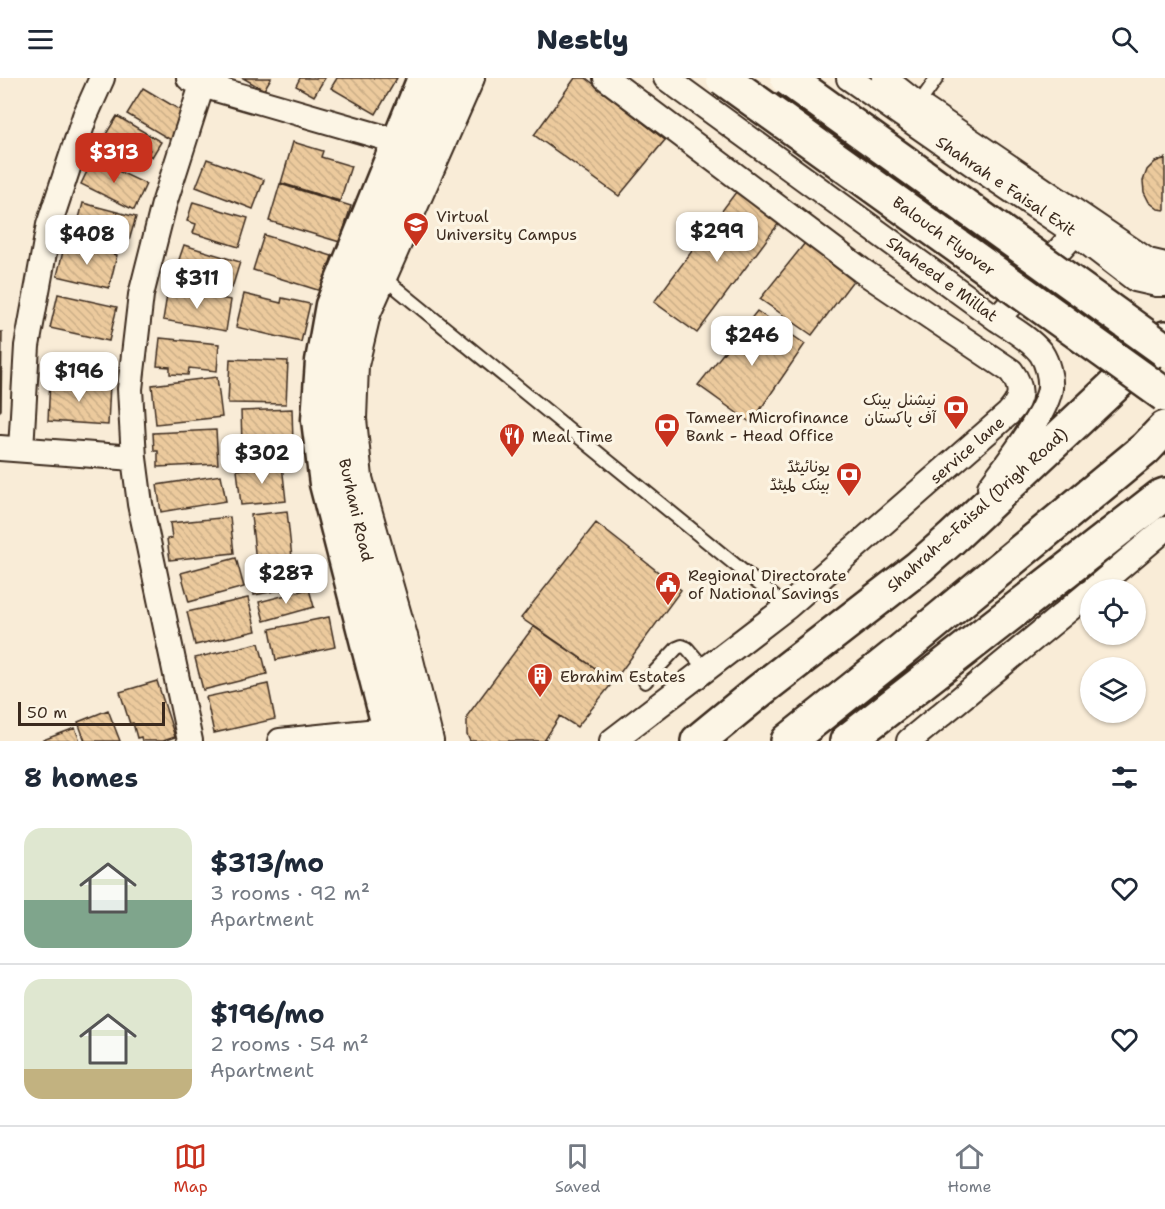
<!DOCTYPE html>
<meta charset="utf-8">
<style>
body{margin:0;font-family:"Shantell Sans","Playpen Sans Arabic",sans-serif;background:#f6f6f7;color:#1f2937;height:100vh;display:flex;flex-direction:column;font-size:22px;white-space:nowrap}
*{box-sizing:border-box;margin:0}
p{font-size:20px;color:#747a83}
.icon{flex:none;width:33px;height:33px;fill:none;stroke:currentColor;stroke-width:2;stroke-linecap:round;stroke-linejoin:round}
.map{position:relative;height:663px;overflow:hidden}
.side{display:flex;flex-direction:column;background:#fff;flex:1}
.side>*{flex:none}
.buttons{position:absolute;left:1080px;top:501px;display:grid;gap:12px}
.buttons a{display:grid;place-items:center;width:66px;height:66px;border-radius:50%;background:#fff;box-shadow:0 2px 4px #0004;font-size:30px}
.scale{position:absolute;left:18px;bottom:15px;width:147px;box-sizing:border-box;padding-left:6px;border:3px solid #3b2a1e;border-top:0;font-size:16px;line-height:21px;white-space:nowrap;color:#3b2a1e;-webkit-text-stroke:4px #fcf5e5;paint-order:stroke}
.price{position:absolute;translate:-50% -51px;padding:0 14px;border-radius:12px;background:#fff;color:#222;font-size:20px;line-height:39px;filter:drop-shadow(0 2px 3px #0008)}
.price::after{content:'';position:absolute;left:50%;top:36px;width:18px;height:14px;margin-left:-9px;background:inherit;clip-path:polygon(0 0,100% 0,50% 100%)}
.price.current{background:#c8321e;color:#fff}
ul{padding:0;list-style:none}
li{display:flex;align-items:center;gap:18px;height:150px;padding:0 24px}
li+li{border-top:2px solid #e0e1e3}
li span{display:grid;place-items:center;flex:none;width:168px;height:120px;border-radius:18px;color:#555}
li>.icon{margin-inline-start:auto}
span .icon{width:72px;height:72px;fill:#fffc;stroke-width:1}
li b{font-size:26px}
h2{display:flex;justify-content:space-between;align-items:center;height:72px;padding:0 24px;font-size:26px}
header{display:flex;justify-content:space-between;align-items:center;height:78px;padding:0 24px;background:#fff;font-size:27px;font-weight:800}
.menu{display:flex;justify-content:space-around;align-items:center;height:84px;border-top:2px solid #e0e1e3;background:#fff;font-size:16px;color:#747a83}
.menu a{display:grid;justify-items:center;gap:3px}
.menu .current{color:#c8321e}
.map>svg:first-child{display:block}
.building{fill:url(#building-back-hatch);stroke:#3b2a1e;stroke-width:1.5}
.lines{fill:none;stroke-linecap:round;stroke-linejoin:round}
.service-casing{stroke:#3b2a1e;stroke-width:16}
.minor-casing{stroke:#3b2a1e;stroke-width:28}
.tertiary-casing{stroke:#3b2a1e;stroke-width:33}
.trunk-casing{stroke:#3b2a1e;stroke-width:38}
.service{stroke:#fcf5e5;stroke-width:12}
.minor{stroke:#fcf5e5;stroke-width:24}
.tertiary{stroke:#fcf5e5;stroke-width:28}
.trunk{stroke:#fcf5e5;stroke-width:33}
.primary-bridge-casing{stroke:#3b2a1e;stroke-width:38;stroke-linecap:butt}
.primary-bridge{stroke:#fcf5e5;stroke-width:33}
.labels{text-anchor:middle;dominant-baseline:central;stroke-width:6;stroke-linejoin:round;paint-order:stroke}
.street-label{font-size:16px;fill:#3b2a1e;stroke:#fcf5e5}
.poi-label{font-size:16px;fill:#3b2a1e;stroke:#fcf5e5;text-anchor:start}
</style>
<header><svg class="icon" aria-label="menu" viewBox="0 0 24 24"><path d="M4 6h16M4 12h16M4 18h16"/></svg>Nestly<svg class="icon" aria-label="search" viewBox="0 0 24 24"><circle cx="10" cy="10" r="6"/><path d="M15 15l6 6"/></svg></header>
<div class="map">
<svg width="1165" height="663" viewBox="0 0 1165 663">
<defs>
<pattern id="building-back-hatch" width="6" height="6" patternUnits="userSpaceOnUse" patternTransform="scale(1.5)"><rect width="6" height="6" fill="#ecca9d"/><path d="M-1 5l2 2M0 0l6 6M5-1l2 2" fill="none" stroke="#cbae87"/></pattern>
</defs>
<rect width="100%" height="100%" fill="#f9ecd7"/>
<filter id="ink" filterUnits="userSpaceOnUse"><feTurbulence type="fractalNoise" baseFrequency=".0167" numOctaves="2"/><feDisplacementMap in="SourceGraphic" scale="12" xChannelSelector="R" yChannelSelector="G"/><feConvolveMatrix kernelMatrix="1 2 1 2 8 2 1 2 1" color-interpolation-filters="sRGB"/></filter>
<g filter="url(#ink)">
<path class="building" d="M243,0h28l-7,12z
M300,0h25l-11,18 -18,-10z
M337,0h60l-21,36 -45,-26z
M575,0h11l79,62 -46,56 -85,-61z
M143,10l44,26 -16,26 -44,-26z
M117,38l44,26 -9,15 -5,-3 3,-4 -13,-8 -11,17 -26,-15z
M293,64l30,9 -2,6 30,9 -11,35 -59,-18z
M1165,80v52l-7,-1 -9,-7 -5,-10 -1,-11 4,-11 8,-8z
M93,81l53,25 -12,26 -53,-26z
M207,81l57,21 -11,29 -57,-22z
M280,106l71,22 -11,36 -71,-21z
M736,114l43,31 -82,110 -43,-31z
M193,124l55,16 -9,29 -46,-14 3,-9 -9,-3z
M83,125l53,14 -8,27 -52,-14z
M264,157l68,21 -11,35 -68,-21z
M809,160l52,32 -49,65 -52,-36z
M65,165l52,12 -8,33 -52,-12z
M184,167l56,17 -8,26 -57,-17z
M168,211l63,11 -5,31 -63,-11z
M58,216l59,13 -8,34 -59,-13z
M244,216l37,9 1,-5 28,6 -9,38 -65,-15z
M757,233l48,33 -54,79 -53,-38z
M0,254h2l-1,78 -1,1z
M160,260l59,6 -2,27 -28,-3 -1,7 -18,-1v-7l-13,-1z
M230,281l58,2 -2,43 -58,-1z
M217,299l5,40 -66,7 -4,-39z
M50,303l60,3 -2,41 -60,-4z
M292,331l1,34 -51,1 -1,-33z
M216,352l2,34 -60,3v-16h-4l-1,-18z
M282,387l4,36 -45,4 -4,-35z
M221,397l5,26 -65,11 -4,-27z
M287,433l5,47 -36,4 -5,-47z
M230,439l4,36 -64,7 -3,-21 5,-1 -2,-15z
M596,445l85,67 -67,91 -93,-63z
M236,480l8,29 -55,15 -8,-29z
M299,488l3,20 -48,9 -3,-21z
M309,511l5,18 -50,14 -5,-19z
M248,520l8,33 -61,14 -8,-33z
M329,539l6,30 -59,13 -6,-31z
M534,548l80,55 -37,46 -17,-11 -16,25h-74l-3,-6v-19z
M259,565l8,31 -64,16 -8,-32z
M157,603l18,56 -12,4h-21l-1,-4 -4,1 -4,-15 -3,1 -10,-32z
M268,606l7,35 -61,14 -8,-36z
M108,632l12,31h-35l-7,-19z
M75,650l5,13h-36l-1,-1z"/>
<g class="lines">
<defs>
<path id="service" d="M918,27l19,-27
M384,200l403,329
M645,604l32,-34 5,-2 5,2 18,21"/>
<path id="minor" d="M189,0l13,7 194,56
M606,0l255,192 150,101c12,17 12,27 -3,43l-221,193 -175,134
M666,0l331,241c14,9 33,20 44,34 6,9 10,24 9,35 -3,25 -44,77 -60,99
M849,0l131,91 95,64 60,46 22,5h8
M884,0l34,27 230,156 17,4
M997,241l78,-86
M0,370l134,10
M21,371l6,-103 22,-121 36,-109 17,-38
M1093,512l72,-61
M190,663l-50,-237 -6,-46 -4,-69 11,-94 23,-91 38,-119
M280,663l107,-11
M431,663l-26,-105 -45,-158 -6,-59 2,-54 12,-51 104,-236
M909,663l181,-149"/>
<path id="tertiary" d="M390,663l-66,-257 -8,-64 4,-59 10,-56 92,-227
M414,663l-67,-260 -8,-59 3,-57 10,-54 98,-233"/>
<path id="trunk" d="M698,663l61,-50 160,-124 32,-28 214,-201
M788,663l114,-91 243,-201 20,-21
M847,663l313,-244 5,-2"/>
</defs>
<use href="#service" class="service-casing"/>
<use href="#minor" class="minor-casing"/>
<use href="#tertiary" class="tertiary-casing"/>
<use href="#trunk" class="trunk-casing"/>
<use href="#service" class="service"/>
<use href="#minor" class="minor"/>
<use href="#tertiary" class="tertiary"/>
<use href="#trunk" class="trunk"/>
<defs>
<path id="primary-bridge" d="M723,0l442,317
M787,0l378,272"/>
</defs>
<use href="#primary-bridge" class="primary-bridge-casing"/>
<use href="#primary-bridge" class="primary-bridge"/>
</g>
</g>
<defs>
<symbol id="university-pin" viewBox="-11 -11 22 30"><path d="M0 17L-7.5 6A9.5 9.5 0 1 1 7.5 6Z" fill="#c8321e" stroke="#fcf5e5"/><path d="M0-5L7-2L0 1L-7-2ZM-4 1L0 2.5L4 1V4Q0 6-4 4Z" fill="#fff"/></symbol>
<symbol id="bank-pin" viewBox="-11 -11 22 30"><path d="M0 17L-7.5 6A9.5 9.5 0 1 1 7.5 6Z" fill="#c8321e" stroke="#fcf5e5"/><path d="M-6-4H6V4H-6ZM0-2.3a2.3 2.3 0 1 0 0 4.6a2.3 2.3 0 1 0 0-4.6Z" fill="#fff"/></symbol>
<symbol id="restaurant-pin" viewBox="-11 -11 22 30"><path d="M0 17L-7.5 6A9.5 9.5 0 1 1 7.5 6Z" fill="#c8321e" stroke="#fcf5e5"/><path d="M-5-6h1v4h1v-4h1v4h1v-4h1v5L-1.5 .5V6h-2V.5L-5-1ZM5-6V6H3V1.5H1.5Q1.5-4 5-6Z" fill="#fff"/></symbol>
<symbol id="civic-pin" viewBox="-11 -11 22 30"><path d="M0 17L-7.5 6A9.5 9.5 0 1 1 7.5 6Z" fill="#c8321e" stroke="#fcf5e5"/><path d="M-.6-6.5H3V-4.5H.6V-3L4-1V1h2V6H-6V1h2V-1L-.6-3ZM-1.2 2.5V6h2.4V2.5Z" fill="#fff"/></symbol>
<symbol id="building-pin" viewBox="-11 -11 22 30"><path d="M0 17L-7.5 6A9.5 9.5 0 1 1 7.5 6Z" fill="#c8321e" stroke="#fcf5e5"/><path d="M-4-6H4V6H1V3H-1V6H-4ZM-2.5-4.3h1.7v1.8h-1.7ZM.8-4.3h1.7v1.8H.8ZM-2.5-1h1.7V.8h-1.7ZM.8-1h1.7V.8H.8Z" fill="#fff"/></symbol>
</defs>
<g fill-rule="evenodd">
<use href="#university-pin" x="401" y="132" width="30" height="40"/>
<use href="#bank-pin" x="941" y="315" width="30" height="40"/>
<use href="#bank-pin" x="652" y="333" width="30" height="40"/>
<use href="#restaurant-pin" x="497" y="343" width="30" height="40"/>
<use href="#bank-pin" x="834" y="382" width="30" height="40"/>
<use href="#civic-pin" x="653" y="491" width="30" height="40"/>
<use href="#building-pin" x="525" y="583" width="30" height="40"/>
</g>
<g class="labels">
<g class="street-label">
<text transform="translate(1006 108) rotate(34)">Shahrah e Faisal Exit</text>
<text transform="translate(944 158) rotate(36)">Balouch Flyover</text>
<text transform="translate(942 201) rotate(36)">Shaheed e Millat</text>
<text transform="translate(967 372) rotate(-41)">service lane</text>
<text transform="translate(356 432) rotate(77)">Burhani Road</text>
<text transform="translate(977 432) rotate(-42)">Shahrah-e-Faisal (Drigh Road)</text>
</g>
<g class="poi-label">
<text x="436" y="138">Virtual<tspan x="436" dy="18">University Campus</tspan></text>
<text x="936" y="321" text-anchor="end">نیشنل بینک<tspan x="936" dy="18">آف پاکستان</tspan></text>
<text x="686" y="339">Tameer Microfinance<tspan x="686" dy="18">Bank - Head Office</tspan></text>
<text x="532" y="358">Meal Time</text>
<text x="830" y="388" text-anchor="end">یونائیٹڈ<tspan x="830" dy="18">بینک لمیٹڈ</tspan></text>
<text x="688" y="497">Regional Directorate<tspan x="688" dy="18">of National Savings</tspan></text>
<text x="560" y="598">Ebrahim Estates</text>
</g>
</g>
</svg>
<div class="buttons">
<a><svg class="icon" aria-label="locate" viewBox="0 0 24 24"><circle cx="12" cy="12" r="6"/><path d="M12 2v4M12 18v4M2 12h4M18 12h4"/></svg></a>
<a><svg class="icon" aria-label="layers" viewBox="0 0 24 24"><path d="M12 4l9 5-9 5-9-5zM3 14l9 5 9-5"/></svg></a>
</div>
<div class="scale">50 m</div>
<b class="price current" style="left:114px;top:106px">$313</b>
<b class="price" style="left:717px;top:185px">$299</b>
<b class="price" style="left:87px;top:188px">$408</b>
<b class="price" style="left:197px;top:232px">$311</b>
<b class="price" style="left:752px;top:289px">$246</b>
<b class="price" style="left:79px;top:325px">$196</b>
<b class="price" style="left:262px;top:407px">$302</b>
<b class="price" style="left:286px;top:527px">$287</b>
</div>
<section class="side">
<h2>8 homes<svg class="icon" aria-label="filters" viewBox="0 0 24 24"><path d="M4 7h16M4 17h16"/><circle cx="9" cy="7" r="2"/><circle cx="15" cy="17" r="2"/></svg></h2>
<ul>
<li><span style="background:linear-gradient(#dfe7d0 60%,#7fa58c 0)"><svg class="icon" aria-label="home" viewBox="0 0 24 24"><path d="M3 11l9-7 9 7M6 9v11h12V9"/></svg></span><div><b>$313/mo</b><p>3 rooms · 92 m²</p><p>Apartment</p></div><svg class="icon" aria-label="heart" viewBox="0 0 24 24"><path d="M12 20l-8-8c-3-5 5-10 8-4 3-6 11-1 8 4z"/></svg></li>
<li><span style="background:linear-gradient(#dfe7d0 75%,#c2b280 0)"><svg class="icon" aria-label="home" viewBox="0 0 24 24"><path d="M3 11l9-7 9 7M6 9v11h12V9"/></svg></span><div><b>$196/mo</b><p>2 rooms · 54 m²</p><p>Apartment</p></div><svg class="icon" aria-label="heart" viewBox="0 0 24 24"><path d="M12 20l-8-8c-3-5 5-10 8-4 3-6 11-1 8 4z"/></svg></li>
</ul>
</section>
<nav class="menu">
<a class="current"><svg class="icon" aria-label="map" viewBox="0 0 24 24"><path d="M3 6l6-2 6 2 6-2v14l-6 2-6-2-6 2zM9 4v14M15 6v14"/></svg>Map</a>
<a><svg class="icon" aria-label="saved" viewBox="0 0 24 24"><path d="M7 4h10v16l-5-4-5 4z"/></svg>Saved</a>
<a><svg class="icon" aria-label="home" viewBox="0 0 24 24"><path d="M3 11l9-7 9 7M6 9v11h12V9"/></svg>Home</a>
</nav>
